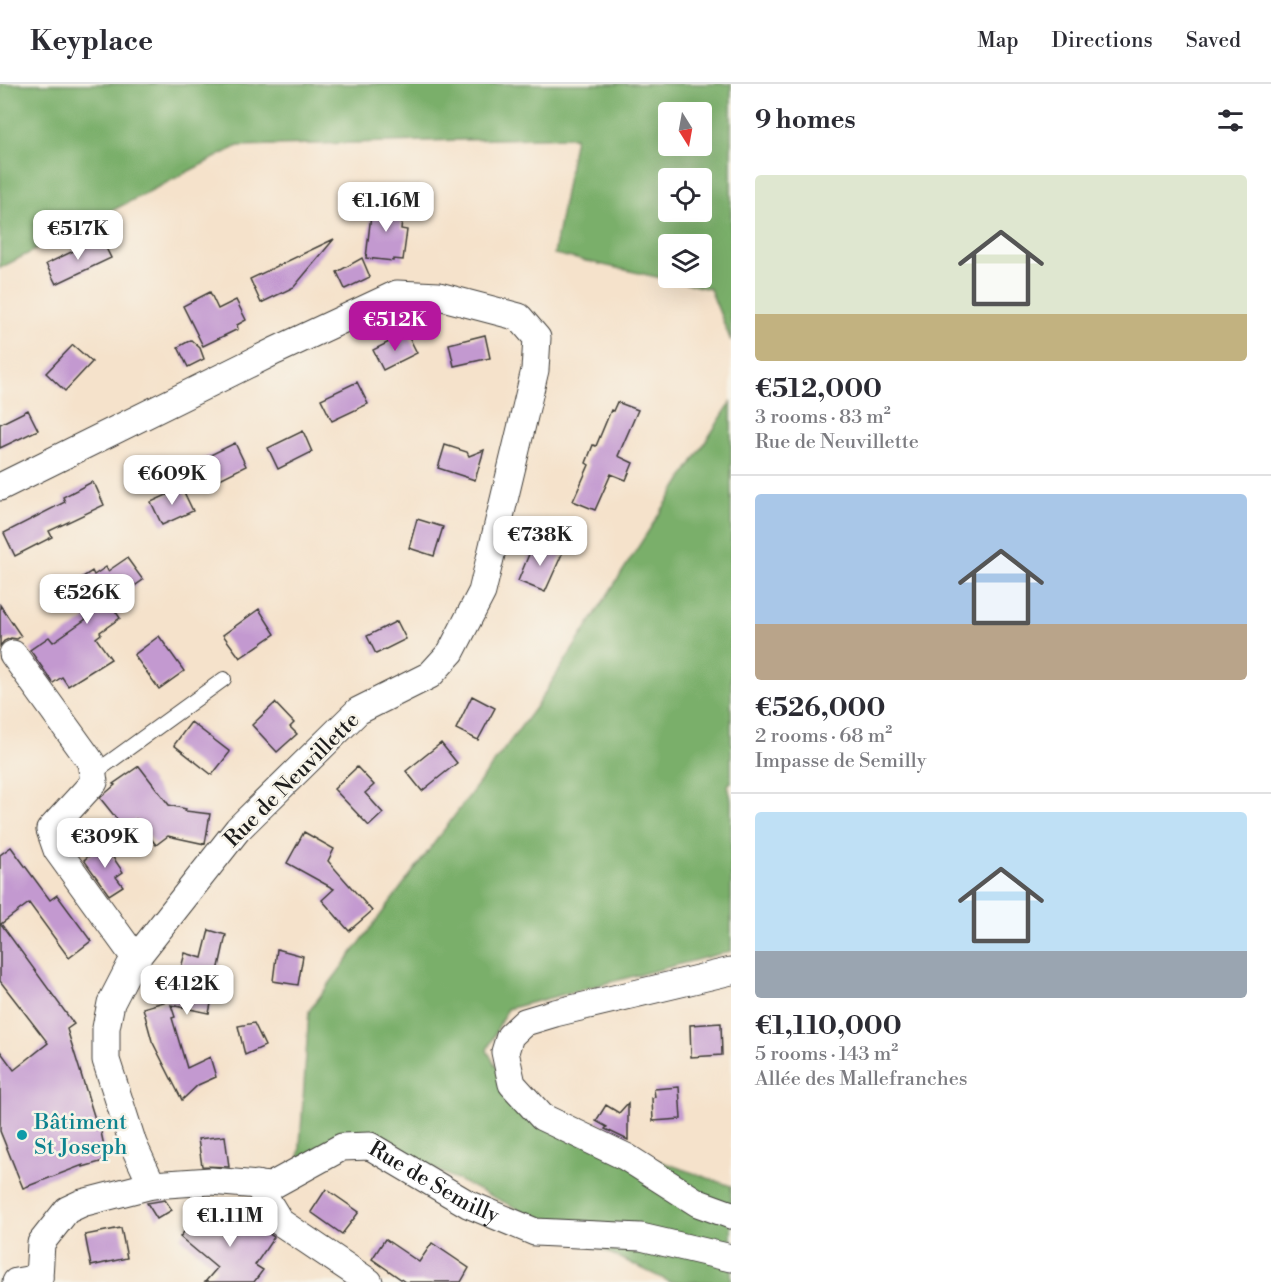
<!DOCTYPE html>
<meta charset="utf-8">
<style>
body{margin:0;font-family:"Libre Bodoni",serif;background:#f7f7f7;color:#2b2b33;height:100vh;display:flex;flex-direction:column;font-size:22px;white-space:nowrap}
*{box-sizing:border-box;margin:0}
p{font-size:20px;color:#7c7c81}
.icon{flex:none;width:33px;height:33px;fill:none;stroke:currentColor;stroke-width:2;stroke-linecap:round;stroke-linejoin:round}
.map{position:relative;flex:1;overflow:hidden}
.sheet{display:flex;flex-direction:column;background:#fff;width:540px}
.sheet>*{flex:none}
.needle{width:39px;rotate:169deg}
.controls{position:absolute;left:658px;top:18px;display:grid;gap:12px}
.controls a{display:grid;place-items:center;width:54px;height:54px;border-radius:6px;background:#fff;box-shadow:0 6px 24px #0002;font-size:30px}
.price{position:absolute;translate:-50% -51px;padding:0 14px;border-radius:12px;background:#fff;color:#222;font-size:20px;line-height:39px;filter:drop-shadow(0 2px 3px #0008)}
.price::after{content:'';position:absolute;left:50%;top:36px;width:18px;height:14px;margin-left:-9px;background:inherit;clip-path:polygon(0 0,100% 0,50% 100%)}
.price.on{background:#b5179e;color:#fff}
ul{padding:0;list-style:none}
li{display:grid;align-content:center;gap:12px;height:318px;padding:0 24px}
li+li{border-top:2px solid #e1e1e2}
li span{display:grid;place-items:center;height:186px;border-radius:6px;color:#555}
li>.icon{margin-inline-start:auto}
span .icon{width:108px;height:108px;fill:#fffc;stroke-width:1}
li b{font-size:26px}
h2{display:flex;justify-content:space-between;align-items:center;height:72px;padding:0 24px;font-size:26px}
header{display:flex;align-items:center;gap:36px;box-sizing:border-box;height:84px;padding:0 30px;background:#fff;border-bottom:2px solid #e1e1e2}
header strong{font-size:28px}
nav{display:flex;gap:33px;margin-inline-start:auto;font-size:21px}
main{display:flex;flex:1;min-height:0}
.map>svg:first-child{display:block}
.forest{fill:#7aaf6b;stroke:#4b6644;stroke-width:1.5;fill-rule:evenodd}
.building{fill:#c399d0}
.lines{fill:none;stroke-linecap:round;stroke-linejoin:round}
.service-casing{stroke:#3d3a36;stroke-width:16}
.minor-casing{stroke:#3d3a36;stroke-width:29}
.service{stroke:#fff;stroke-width:14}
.minor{stroke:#fff;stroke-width:27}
.culture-dot{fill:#0f9aa8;stroke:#f7f3e8;stroke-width:2}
.labels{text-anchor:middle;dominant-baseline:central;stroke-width:5;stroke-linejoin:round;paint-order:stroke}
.street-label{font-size:22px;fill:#1c1c1c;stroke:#f7f3e8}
.culture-label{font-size:22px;fill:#0d838f;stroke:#f7f3e8;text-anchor:start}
</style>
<header>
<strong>Keyplace</strong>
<nav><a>Map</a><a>Directions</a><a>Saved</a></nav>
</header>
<main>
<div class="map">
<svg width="731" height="1198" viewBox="0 0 731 1198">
<rect width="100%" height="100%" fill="#f7f3e8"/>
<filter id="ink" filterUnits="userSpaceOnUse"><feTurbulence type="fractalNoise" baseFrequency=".0167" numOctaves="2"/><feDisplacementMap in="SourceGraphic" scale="12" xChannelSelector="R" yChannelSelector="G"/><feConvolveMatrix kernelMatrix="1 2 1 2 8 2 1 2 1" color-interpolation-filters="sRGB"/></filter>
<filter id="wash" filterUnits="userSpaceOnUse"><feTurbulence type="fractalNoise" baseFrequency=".008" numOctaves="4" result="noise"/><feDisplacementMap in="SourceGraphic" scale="24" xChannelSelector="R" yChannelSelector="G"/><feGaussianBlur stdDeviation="1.35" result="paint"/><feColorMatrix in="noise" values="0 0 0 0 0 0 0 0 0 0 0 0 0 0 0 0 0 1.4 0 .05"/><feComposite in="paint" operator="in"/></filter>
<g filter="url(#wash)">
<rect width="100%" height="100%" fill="#f5e2cb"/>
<path class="forest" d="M0,0h731v257l-21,-52 -156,-35 21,-117 -337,9 -238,122zM669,28h33v34h-33zM669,94h33v34h-33zM669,160h33v34h-33z
M731,318v380l-3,3 3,15v151l-224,58 -20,41 34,63 210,73v96h-61l-310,-149 -61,27 10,-149 228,-306z"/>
<g id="blocks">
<path class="building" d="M374,116l26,3 -2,17h4l-1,9 6,1 -4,30 -10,-1v2l-27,-3 6,-52 2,1z
M101,154l10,20 -55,26 -10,-20z
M334,155l-40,48 -33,16 -11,-24z
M362,174l8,19 -25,12 -8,-17z
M210,208l8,17 18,-9 10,20 -9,5 1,4 -35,17 -20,-40z
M407,249l10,20 -34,17 -10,-20z
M485,251l5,23 -36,8 -5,-22z
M191,256l9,8 4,11 -16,8 -10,-20z
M73,261l19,17 -27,29 -19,-18z
M357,298l11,22 -36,17 -11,-22z
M617,318l21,8 -20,46 15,7 -7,17 -15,-6 -16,36 -22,-9 16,-36 -3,-2 7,-18 3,1 15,-36 2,1z
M28,326l10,20 -38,18v-24z
M303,347l9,21 -34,17 -10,-21z
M235,359l11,23 -36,18 -12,-23z
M445,361l22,7 2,4 15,-6 -9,30 -37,-12z
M92,398l4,5 8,18 -55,26 3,6 -37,19 -11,-23 61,-31 -2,-5z
M182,404l11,23 -31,14 -11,-23z
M417,435l26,8 -9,29 -25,-8z
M534,458l28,12 -17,38 -27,-11z
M127,474l16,22 -33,23 10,15 -20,14 1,2 -5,4 15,21 -43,27 -6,-9 -9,6 -23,-33 19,-13 4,5 33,-23 -20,-31 26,-17 2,4 12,-8 2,4z
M0,521l21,31 -4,3 -6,-1 -7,3 -4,5z
M259,525l16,25 -35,24 -17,-23z
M397,537l9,18 -30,15 -9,-18z
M159,552l25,35 -25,18 -25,-34z
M472,612l23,12 -17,32 -22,-11z
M275,619l19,20 -4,4 7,7 -20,18 -25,-27z
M191,638l39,30 -18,23 -38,-30z
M441,659l16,20 -35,28 -16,-20z
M139,682l30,39 17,4 -1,2 25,3 -5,30 -37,-8 -12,9 -20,-26 -12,9 -24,-30 15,-13 -2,-1z
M357,683l17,18 -9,8 18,20 -14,13 -35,-37z
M304,748l30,17 -6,12 44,50 -23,20 -27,-31 12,-11 -47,-26z
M104,760l19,28 -7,5 7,9 -14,9 -25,-35z
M11,763l39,53 7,-5 34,46 -22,17 -40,-55 -28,21 73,100 -7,5 28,90 3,-1 9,42 -24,7v-2l-60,23 -23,-57v-80l14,19 34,-27 -48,-62v-126z
M209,846l17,5 -17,78 -38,-8 4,12 -3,1 15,50 23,-11 6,20 -18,8 -16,15 -30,-59 -9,-33 58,-17 -24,-8 8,-30 17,5z
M277,865l26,7 -5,29 -25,-4z
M254,939l11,23 -20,9 -7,-29z
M721,939l1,32 -31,2 -1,-32z
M679,1003l2,32 -28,2 -1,-23 3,-1 -1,-8z
M628,1019v37l-23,-11 2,-2 -11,-6 10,-16 13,8z
M225,1052l4,31 -27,-1 -4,-27z
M326,1105l33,23 -17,22 -31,-22z
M165,1116l7,10 -15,9 -10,-16z
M241,1127l16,11 -3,2 20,13 -19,28 8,5 -9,12h-49l12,-14 -37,-31 19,-24 24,21z
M121,1144l6,30 -36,8 -6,-31z
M385,1155l34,23 13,-19 37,25 -8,14h-56l-33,-23z"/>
</g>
</g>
<g filter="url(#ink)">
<use href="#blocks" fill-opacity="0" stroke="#3d3a36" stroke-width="1.5"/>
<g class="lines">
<defs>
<path id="service" d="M93,690l131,-95"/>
<g id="minor">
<path d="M0,403l275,-136 122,-57 42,2 80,21 18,21 -2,32 -53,222 -31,60 -21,23 -72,36 -120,118 -108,137 -19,37 -5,25v32l27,84 19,41"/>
<path d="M13,570l78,108 3,20 -44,48 7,20 79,109"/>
<path d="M731,887l-176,42 -30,9 -15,14 -5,16 7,32 30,33 84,40 72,46 33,12"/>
<path d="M257,1100l23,38 89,60"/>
<path id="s1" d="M39,1194l2,-35 26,-33 15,-7 70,-18 59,-4 60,5 71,-39 28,-1 98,58 67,28 106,5 90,21"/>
<path d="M16,1198l23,-4"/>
</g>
</defs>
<use href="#service" class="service-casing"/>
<use href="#minor" class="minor-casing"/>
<use href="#service" class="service"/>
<use href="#minor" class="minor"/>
</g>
</g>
<circle class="culture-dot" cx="22" cy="1051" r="6"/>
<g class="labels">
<g class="street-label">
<text transform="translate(292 696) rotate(-45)">Rue de Neuvillette</text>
<text stroke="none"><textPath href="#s1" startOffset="468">Rue de Semilly</textPath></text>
</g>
<g class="culture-label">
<text x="34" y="1038">Bâtiment<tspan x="34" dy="25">St Joseph</tspan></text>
</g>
</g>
</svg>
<div class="controls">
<a><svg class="needle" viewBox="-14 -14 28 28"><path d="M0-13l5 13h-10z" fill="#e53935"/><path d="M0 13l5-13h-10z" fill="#7c7c81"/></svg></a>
<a><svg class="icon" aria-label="locate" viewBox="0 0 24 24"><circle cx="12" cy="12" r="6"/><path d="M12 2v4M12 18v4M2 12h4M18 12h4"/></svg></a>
<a><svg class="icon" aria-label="layers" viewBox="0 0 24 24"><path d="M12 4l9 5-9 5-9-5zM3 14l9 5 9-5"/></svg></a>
</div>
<b class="price" style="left:386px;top:149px">€1.16M</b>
<b class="price" style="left:78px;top:177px">€517K</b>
<b class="price on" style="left:395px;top:268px">€512K</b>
<b class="price" style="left:172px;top:422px">€609K</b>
<b class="price" style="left:540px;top:483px">€738K</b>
<b class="price" style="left:87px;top:541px">€526K</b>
<b class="price" style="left:105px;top:785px">€309K</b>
<b class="price" style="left:187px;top:932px">€412K</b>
<b class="price" style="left:230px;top:1164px">€1.11M</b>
</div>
<section class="sheet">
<h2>9 homes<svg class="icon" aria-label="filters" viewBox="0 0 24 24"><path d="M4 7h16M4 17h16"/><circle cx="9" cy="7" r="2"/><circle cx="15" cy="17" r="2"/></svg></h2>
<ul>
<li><span style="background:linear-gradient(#dfe7d0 75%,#c2b280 0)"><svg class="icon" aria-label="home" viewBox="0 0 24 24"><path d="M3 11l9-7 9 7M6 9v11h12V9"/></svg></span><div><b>€512,000</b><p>3 rooms · 83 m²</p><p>Rue de Neuvillette</p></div></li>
<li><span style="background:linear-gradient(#a9c7e8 70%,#b9a48a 0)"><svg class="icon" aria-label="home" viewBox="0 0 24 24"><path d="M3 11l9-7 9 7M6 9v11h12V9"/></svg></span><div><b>€526,000</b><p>2 rooms · 68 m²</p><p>Impasse de Semilly</p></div></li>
<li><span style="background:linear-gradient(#bfe0f5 75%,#9aa5b1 0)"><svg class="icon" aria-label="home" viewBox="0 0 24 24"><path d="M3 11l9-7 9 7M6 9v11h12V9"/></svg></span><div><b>€1,110,000</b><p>5 rooms · 143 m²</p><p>Allée des Mallefranches</p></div></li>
</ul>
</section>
</main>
